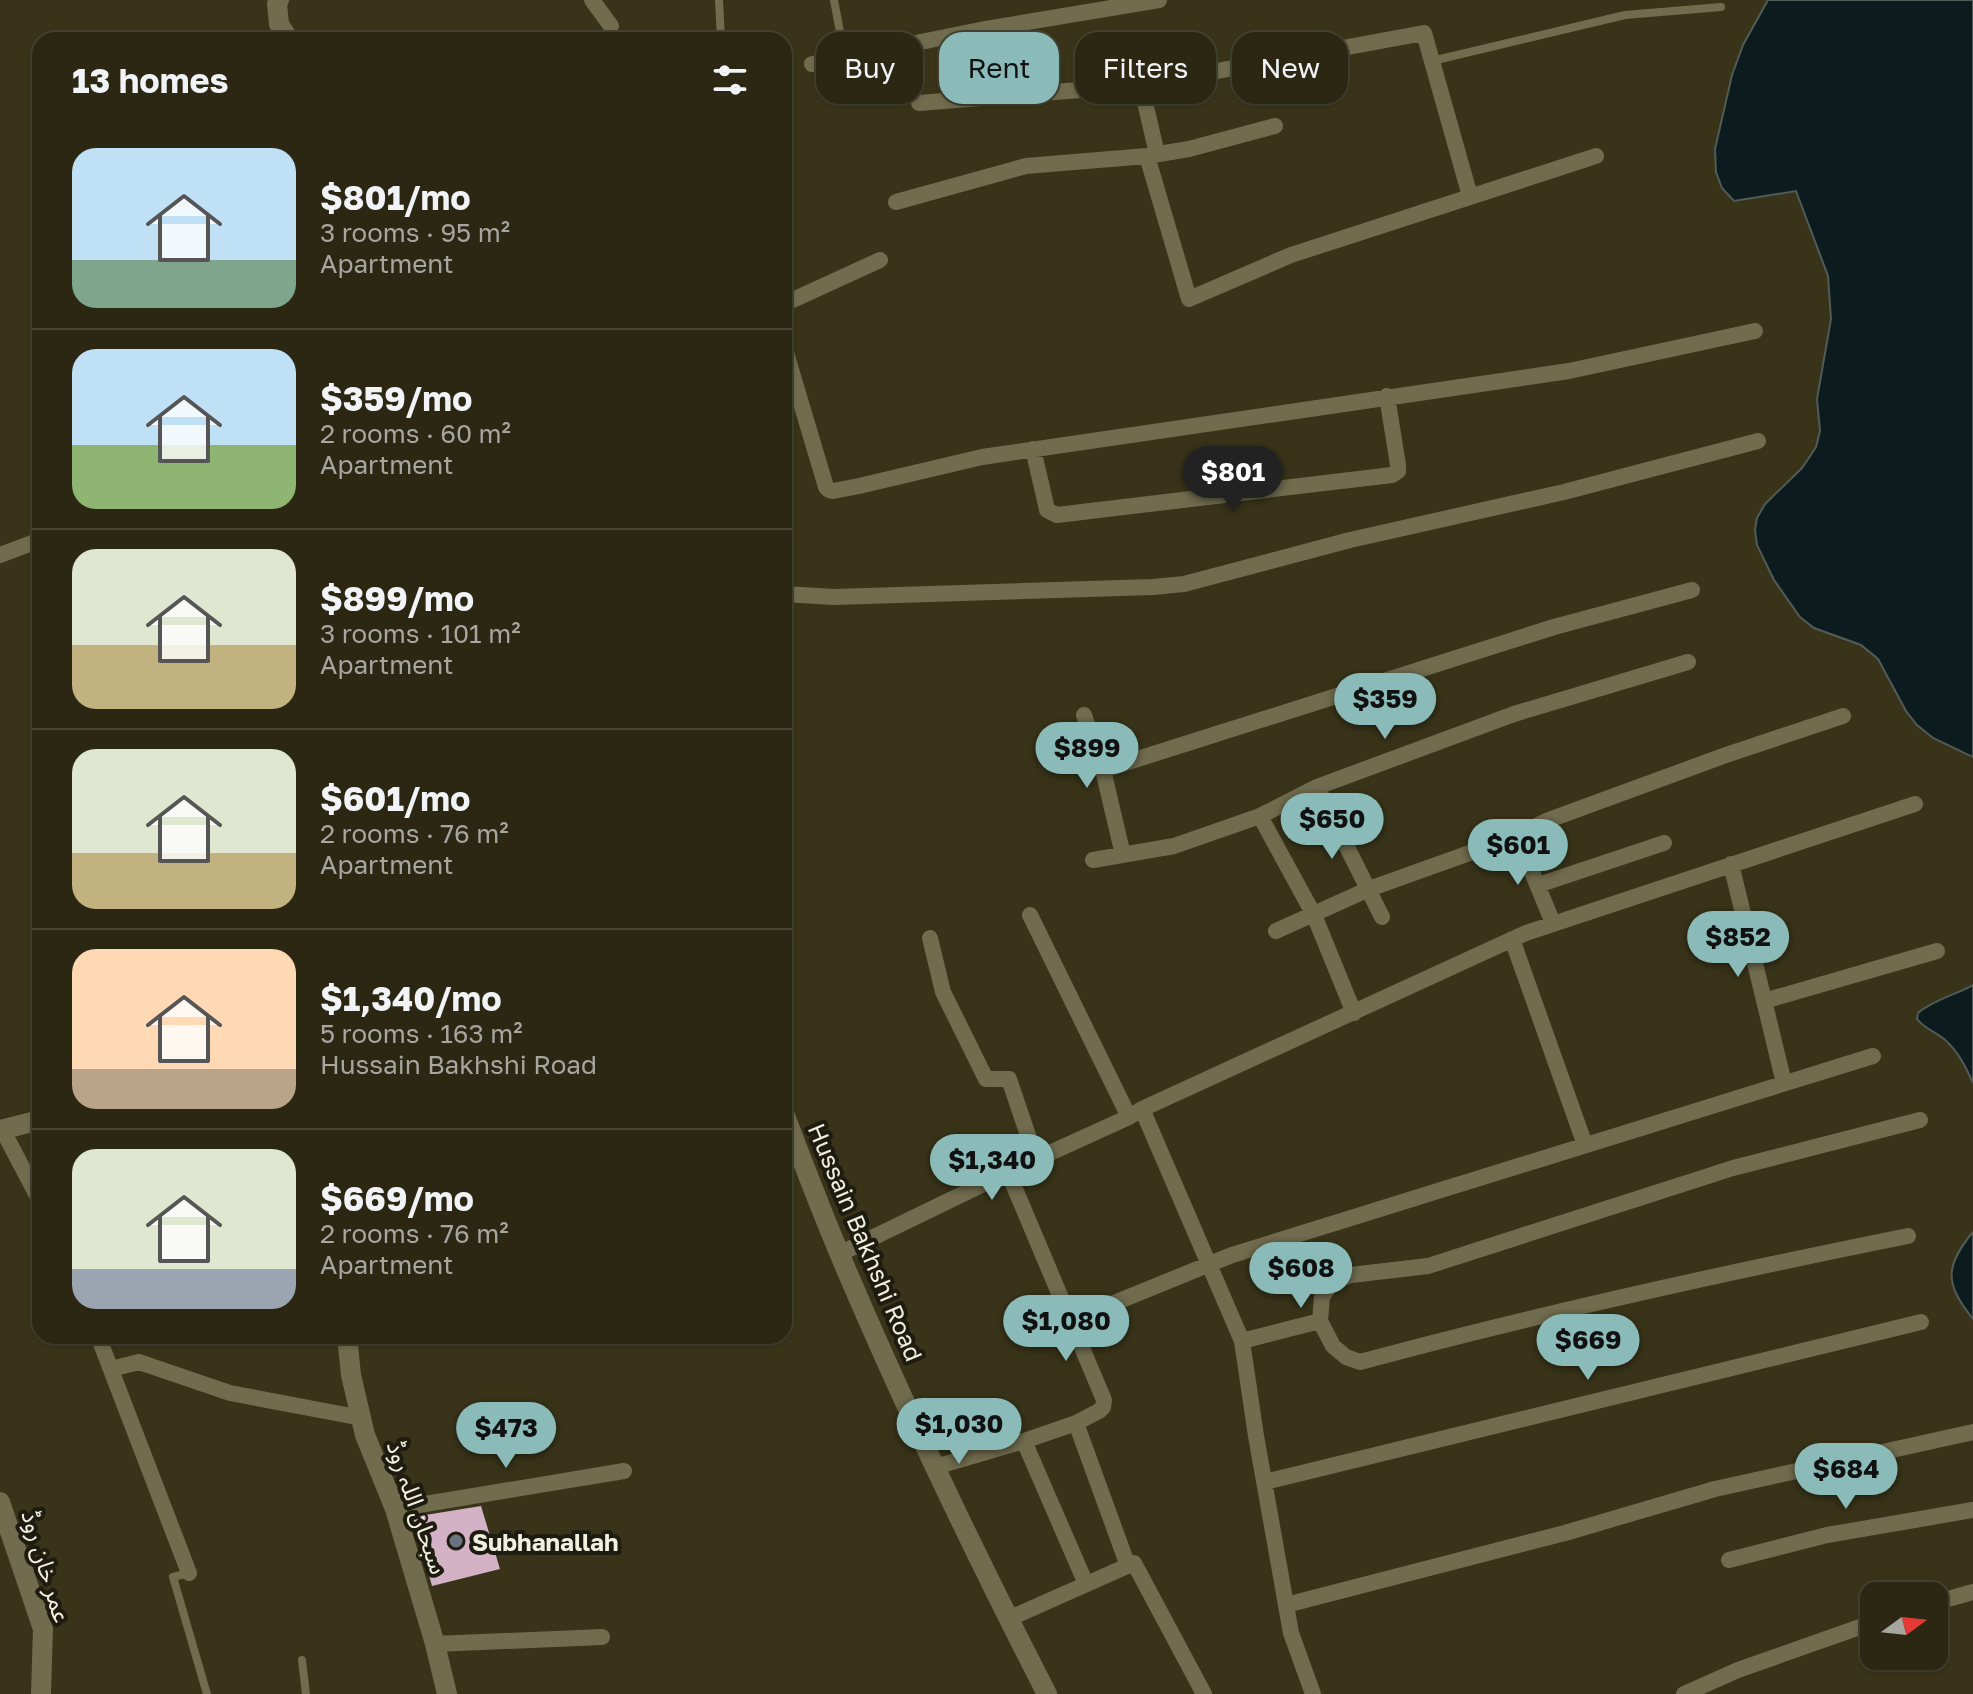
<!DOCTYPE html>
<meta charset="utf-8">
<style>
body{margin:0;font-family:"Golos Text","Noto Sans Arabic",sans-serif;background:#373321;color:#f1f3f6;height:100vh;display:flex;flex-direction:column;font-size:30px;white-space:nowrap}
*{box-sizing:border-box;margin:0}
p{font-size:26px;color:#a6a5a0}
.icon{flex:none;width:44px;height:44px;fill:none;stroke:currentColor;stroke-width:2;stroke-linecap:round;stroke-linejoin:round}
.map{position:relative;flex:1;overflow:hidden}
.panel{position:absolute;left:32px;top:32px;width:760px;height:1312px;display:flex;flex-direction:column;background:#2b2713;border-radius:24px;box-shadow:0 2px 6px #0004,0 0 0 2px #474433}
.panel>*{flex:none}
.banner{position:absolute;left:816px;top:32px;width:760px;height:72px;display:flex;gap:16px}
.needle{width:52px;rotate:75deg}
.fabs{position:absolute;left:1860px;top:1582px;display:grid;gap:16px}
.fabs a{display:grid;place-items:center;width:88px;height:88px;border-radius:16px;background:#2b2713;box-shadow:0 2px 6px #0004,0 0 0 2px #474433;font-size:40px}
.price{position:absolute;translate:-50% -68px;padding:0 18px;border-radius:28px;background:#8bbbb9;color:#111;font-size:26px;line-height:52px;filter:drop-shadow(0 2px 4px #0008)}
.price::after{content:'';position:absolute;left:50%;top:48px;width:24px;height:18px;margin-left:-12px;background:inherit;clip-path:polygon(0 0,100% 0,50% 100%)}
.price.current{background:#222;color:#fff}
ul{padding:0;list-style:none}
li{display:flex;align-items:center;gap:24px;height:200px;padding:0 40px}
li+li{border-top:2px solid #474433}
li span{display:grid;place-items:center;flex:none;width:224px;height:160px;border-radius:24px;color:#555}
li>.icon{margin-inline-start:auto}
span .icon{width:96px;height:96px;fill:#fffc;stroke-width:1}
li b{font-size:34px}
h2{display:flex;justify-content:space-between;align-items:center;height:96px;padding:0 40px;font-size:34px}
.pill{padding:0 28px;border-radius:24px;background:#2b2713;box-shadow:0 2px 6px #0004,0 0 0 2px #474433;font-size:28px;line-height:72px}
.pill.current{background:#8bbbb9;color:#111}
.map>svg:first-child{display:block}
.water{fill:#0c1b1e;stroke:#515b58;stroke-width:2}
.building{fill:#d2b2c4}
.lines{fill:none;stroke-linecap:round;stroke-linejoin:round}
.service{stroke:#716c4e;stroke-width:8}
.minor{stroke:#716c4e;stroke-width:16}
.tertiary{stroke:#716c4e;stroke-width:20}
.worship-dot{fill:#6b7280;stroke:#1e1c10;stroke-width:3}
.labels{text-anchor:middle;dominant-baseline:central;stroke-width:8;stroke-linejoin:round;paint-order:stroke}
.street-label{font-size:24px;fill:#f1efde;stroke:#1e1c10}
.poi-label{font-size:24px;font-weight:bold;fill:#f1efde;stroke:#1e1c10;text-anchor:start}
</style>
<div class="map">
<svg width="1973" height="1694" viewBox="0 0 1973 1694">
<rect width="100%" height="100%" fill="#393419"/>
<path class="water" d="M1768,0h205v757l-40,-19 -16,-13 -11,-14 -28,-52 -17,-14 -47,-17 -14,-11 -26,-37 -17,-35 -2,-15 2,-12 8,-14 37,-36 14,-21 4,-16 -3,-32 14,-80 -3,-43 -32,-85 -62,10 -12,-13 -6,-16 -1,-23 17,-74 11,-30z
M1973,985v98c-7,-16 -15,-32 -29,-44 -9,-7 -20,-11 -27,-20l1,-6c15,-13 37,-18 55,-28z
M1973,1232v87c-28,-35 -29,-52 0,-87z"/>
<path class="building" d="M481,1506l19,63 -68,17 -19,-69z"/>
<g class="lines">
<path class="service" d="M719,0l2,40
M834,0l6,32
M1432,61l193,-46 96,-8
M189,1573l-16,4 34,117
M302,1660l4,34"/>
<path class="minor" d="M592,0l19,26
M980,30l4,68
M812,64l168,-34 179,-30
M1141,85l16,69
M919,103l222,-18 283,-52 46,163
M1147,156l42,143 102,-44 305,-99
M896,202l130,-36 121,-10 42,-7 86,-23
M784,304l96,-44
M784,346l42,141 3,3 4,1 26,-5 123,-29 587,-86 186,-40
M1033,449l13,56 1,5 10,5 335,-40 6,-4v-6l-11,-69
M0,555l40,-15
M784,594l50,3 319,-10 31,-3 166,-44 214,-48 194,-51
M1084,715l19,55 20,85
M1103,770l451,-143 138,-37
M1317,787l65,130
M1260,816l54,99 40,98
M1517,836l36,87
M1093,860l81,-14 86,-30 57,-29 197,-73 174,-52
M1731,864l53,219
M1538,885l126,-42
M1030,915l99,202 13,-8 100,232 14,95 35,197 22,61
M1276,931l93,-42 148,-53 29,-15 180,-66 117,-39
M930,938l13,54 43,87h23l27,80
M1512,939l73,206
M1764,1001l173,-50
M1142,1109l384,-176 389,-129
M2,1129l38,72
M1908,1236c-184,37 -367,77 -548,126l-14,-5 -13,-11 -13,-25 2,-24 12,-17 17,-5 77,-9 305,-98 187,-48
M839,1254l169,-82 121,-55
M1070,1321l162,-66 641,-199
M98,1336l91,237
M1242,1341l78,-20
M111,1369l28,-7 91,31 132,25
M1076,1423l52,143
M1024,1441l62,143
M935,1467l89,-26 52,-18 23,-12 4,-4 1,-7 -96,-228
M1265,1482l656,-160
M395,1509l229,-38
M1729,1560l98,-25 146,-25
M1934,1603l39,-11
M1286,1605l279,-72 150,-44 258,-57
M1008,1619l126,-56 70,131
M435,1644l167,-7
M1684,1694l54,-24 136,-48"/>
<path class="tertiary" d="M279,0l-2,4 2,20 10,16
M784,1113c18,47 36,95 56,142 63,149 133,295 207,439
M0,1130l40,-10
M347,1336l4,39 14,60 30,74 40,135 12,50
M0,1502l43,127 -2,65"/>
</g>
<circle class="worship-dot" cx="456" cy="1541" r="8"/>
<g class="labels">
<g class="street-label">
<text transform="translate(866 1242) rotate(67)">Hussain Bakhshi Road</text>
<text transform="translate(418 1507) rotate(71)">سبحان اللہ روڈ</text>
<text transform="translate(47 1566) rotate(73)">عمر خان روڈ</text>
</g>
<g class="poi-label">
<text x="472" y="1541">Subhanallah</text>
</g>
</g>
</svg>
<div class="fabs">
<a><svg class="needle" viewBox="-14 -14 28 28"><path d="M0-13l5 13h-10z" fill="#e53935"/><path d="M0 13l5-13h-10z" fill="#a6a5a0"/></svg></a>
</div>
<b class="price current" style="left:1233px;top:514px">$801</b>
<b class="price" style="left:1385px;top:741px">$359</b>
<b class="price" style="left:1087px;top:790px">$899</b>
<b class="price" style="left:1332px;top:861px">$650</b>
<b class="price" style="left:1518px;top:887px">$601</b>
<b class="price" style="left:1738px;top:979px">$852</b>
<b class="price" style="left:992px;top:1202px">$1,340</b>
<b class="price" style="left:1301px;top:1310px">$608</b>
<b class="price" style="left:1066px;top:1363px">$1,080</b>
<b class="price" style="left:1588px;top:1382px">$669</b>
<b class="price" style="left:959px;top:1466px">$1,030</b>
<b class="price" style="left:506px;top:1470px">$473</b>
<b class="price" style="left:1846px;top:1511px">$684</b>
<div class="banner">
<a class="pill">Buy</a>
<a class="pill current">Rent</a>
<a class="pill">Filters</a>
<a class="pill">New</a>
</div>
<section class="panel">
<h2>13 homes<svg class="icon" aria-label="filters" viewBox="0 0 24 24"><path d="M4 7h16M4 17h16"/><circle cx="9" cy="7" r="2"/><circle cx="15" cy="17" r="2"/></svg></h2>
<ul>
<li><span style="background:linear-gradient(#bfe0f5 70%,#7fa58c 0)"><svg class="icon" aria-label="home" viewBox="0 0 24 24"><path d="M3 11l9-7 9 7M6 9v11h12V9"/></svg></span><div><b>$801/mo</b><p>3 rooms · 95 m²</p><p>Apartment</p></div></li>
<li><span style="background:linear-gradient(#bfe0f5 60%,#8fb573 0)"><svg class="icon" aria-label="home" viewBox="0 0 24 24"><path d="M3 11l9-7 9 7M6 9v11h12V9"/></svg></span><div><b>$359/mo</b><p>2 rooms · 60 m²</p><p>Apartment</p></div></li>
<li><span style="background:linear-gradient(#dfe7d0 60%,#c2b280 0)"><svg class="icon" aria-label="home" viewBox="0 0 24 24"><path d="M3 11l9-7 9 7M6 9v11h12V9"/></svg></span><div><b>$899/mo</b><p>3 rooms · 101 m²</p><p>Apartment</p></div></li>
<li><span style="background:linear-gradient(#dfe7d0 65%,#c2b280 0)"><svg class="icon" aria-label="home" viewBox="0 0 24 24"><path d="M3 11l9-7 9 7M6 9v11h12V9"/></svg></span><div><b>$601/mo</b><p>2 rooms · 76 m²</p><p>Apartment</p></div></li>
<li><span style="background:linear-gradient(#ffd9b3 75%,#b9a48a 0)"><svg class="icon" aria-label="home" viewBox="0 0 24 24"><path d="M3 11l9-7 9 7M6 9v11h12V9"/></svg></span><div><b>$1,340/mo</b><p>5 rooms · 163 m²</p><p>Hussain Bakhshi Road</p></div></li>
<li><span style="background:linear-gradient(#dfe7d0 75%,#9aa5b1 0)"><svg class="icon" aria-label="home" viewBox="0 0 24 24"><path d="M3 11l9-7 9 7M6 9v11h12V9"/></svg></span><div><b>$669/mo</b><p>2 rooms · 76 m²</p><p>Apartment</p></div></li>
</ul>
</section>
</div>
